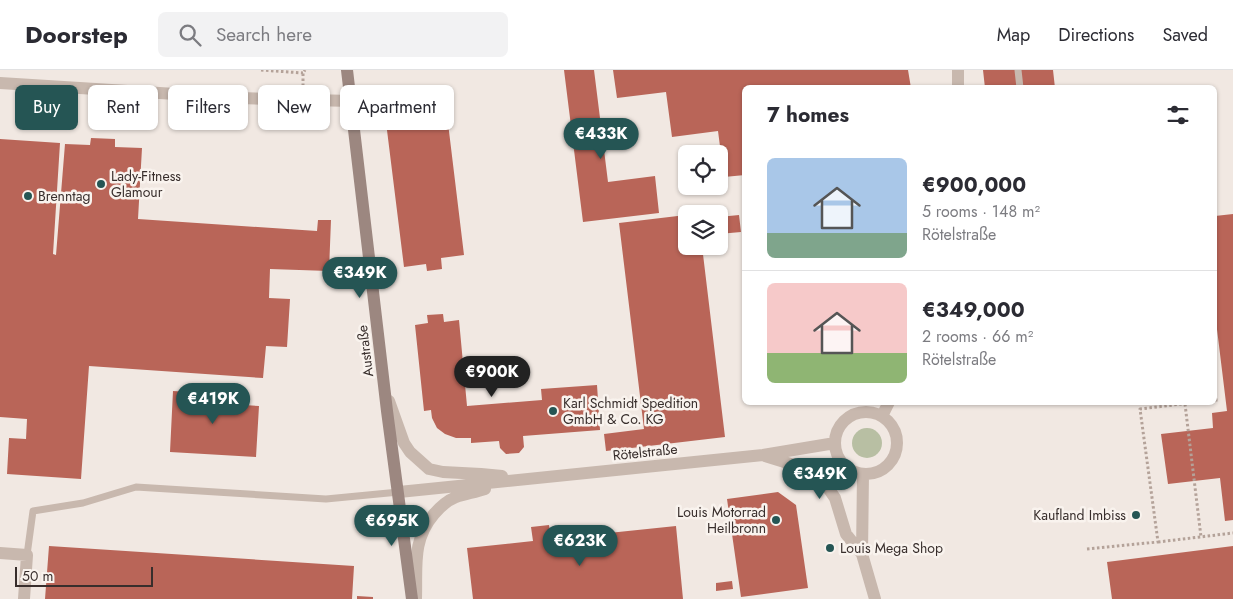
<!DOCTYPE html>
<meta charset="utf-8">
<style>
body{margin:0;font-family:Jost,sans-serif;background:#f2f2f3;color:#2b2b33;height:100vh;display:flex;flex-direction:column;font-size:19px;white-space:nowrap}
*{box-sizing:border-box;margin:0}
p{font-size:16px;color:#7c7c81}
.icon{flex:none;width:28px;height:28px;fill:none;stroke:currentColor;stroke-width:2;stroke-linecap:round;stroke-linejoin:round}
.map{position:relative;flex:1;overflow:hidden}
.panel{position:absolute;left:742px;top:15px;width:475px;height:320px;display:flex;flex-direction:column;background:#fff;border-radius:8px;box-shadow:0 1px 4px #0004}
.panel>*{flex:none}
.banner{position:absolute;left:15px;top:15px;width:475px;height:45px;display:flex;gap:10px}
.controls{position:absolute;left:678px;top:75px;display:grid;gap:10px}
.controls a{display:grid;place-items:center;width:50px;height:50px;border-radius:8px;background:#fff;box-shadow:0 1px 4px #0004;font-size:25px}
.scale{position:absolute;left:15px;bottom:12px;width:138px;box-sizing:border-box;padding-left:5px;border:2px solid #382e2c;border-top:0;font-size:14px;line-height:18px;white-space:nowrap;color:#382e2c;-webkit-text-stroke:4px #f9f3ee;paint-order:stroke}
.price{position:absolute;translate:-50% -42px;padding:0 11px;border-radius:18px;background:#255554;color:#fff;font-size:16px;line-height:32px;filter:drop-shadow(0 1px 2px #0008)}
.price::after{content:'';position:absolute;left:50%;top:30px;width:15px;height:11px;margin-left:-8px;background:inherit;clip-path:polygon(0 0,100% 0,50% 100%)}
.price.selected{background:#222;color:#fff}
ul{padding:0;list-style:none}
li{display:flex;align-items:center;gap:15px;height:125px;padding:0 25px}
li+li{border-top:1px solid #e1e1e2}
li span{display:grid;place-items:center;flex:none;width:140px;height:100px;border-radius:8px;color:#555}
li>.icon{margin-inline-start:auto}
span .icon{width:60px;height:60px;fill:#fffc;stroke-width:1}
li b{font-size:21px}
h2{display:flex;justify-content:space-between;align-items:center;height:60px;padding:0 25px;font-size:21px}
.chip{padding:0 18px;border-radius:8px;background:#fff;box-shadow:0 1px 4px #0004;font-size:18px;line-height:45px}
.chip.selected{background:#255554;color:#fff}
header{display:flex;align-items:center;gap:30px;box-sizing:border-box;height:70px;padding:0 25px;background:#fff;border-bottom:1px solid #e1e1e2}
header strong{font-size:24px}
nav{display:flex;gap:28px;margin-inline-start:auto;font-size:18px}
.search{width:350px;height:45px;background:#f2f2f3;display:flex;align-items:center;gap:12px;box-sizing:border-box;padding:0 18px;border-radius:8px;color:#7c7c81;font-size:19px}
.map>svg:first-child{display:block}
.green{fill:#b8bfa3}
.building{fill:#b96558}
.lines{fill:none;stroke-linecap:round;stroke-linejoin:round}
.path{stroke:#b4a299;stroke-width:3;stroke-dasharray:2.5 2.5;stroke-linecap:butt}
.service{stroke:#c8b8ae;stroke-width:7}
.minor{stroke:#c8b8ae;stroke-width:12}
.secondary{stroke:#9c8780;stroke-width:12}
.poi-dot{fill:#255554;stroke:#f9f3ee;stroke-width:2}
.labels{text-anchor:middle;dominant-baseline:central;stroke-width:5;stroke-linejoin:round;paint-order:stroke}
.poi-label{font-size:14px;fill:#382e2c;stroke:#f9f3ee;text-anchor:start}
.street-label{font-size:14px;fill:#382e2c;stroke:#f9f3ee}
</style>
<header>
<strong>Doorstep</strong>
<div class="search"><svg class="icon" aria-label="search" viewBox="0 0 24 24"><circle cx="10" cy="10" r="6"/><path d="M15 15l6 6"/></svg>Search here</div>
<nav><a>Map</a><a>Directions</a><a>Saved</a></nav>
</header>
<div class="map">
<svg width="1233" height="529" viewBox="0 0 1233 529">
<rect width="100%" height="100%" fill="#f1e8e2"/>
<path class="green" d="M852 373a15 15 0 1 1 30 0a15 15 0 1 1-30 0Z"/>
<path class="building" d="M564,0h30l14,112 47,-6 4,37 -76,9z
M613,0h295l3,18h-166v87l-21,2 -6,-46 -46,6 -6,-45 -49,6z
M983,0h70l2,18h-70z
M444,20l20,165 -23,3 1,11 -15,2 -1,-7 -22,3 -21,-169z
M91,68l24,1v8l27,1 -4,71 179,12 1,-11h13l-2,51 -59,-2 -1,29 21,1 -3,48 -21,-1 -3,32 -174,-12 -8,113 -74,-5 2,-36 17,1 1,-20 -27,-2v-278l60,4 -7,111 3,1 9,-111 25,1z
M1233,144v306l-8,1 -5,-43 -52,6 -7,-50 52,-6 -1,-15 15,-2 -12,-98v-97z
M686,145v31h16l23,191 -119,14 -2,-17 40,-5 -25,-206z
M739,145l2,17 -22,2v-17z
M443,244l1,8 15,-2 8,86 75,-6 -1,-11 56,-4 3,45 -77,6 1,11 -5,6 -13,1 -6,-6 -1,-7 -28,2v-5h-15l-11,-4 -8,-6 -5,-10 -1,-8 -7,1 -9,-86 13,-2 -1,-8z
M173,321l70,4v10l16,1 -3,51 -86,-5z
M778,422l18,13 12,83 -67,9 -14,-98z
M549,455l2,14 125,-13 7,73h-210l-6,-51 66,-7 -2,-14z
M49,476l305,20 -2,33h-307z
M1233,476v53h-121l-5,-37z
M732,511l1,8 -17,2v-8z
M357,526l16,1v2h-16z"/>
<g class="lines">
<path class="path" d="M261,0l42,3
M303,16v-13l2,-3
M1215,330h4
M1185,334l16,133
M1158,472l75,-9
M1087,479l71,-7 -18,-133 58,-7"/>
<path class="service" d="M1018,0l2,18
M27,485l6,-44 50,-8 53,-16 190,12 73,-7"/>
<path class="minor" d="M0,13l239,15 112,3
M958,18v-18
M389,331l15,42 6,9 19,17 14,3 38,2 21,2
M835 373a31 31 0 1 1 62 0a31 31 0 1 1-62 0Z
M882,346l7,-14
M765,386l29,9 30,17 11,16 11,36 16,20
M863,404l-1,80 13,45
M399,422l364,-37 72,-12
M0,483l27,2 -3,44
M416,528c1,-32 -4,-58 18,-84 6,-7 12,-13 22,-17 9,-3 20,-5 29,-8"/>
<path class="secondary" d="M347,0l40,341 25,188"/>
</g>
<g class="poi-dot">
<circle cx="101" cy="114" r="5"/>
<circle cx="28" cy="126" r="5"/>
<circle cx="553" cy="341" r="5"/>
<circle cx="1136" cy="445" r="5"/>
<circle cx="776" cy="450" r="5"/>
<circle cx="830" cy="478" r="5"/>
</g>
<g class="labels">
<g class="poi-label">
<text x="111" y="106">Lady-Fitness<tspan x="111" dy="16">Glamour</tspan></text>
<text x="38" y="126">Brenntag</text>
<text x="563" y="333">Karl Schmidt Spedition<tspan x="563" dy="16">GmbH &amp; Co. KG</tspan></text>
<text x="766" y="442" text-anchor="end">Louis Motorrad<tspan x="766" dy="16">Heilbronn</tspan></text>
<text x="1126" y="445" text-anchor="end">Kaufland Imbiss</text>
<text x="840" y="478">Louis Mega Shop</text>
</g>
<g class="street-label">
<text transform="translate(365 281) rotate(-97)">Austraße</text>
<text transform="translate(645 382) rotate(-6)">Rötelstraße</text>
</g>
</g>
</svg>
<div class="controls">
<a><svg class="icon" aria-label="locate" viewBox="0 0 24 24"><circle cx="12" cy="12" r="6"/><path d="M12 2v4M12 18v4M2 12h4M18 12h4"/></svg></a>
<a><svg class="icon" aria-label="layers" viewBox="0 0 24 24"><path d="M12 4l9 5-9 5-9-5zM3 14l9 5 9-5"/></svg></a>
</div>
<div class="scale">50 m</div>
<b class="price" style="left:601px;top:90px">€433K</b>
<b class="price" style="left:360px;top:229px">€349K</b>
<b class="price selected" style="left:492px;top:328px">€900K</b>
<b class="price" style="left:213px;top:355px">€419K</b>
<b class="price" style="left:820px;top:430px">€349K</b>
<b class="price" style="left:392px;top:477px">€695K</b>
<b class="price" style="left:580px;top:497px">€623K</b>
<div class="banner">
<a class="chip selected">Buy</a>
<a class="chip">Rent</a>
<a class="chip">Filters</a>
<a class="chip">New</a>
<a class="chip">Apartment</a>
</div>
<section class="panel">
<h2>7 homes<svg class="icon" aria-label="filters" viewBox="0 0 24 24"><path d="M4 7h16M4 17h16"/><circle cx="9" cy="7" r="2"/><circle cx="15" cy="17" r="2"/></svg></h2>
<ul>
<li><span style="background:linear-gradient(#a9c7e8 75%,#7fa58c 0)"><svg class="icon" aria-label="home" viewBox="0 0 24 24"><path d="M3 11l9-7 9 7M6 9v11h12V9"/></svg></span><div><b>€900,000</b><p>5 rooms · 148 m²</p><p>Rötelstraße</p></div></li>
<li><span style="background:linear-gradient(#f6c9c9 70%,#8fb573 0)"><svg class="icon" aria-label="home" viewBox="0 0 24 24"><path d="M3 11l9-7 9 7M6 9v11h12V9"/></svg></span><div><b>€349,000</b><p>2 rooms · 66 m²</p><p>Rötelstraße</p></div></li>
</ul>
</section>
</div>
